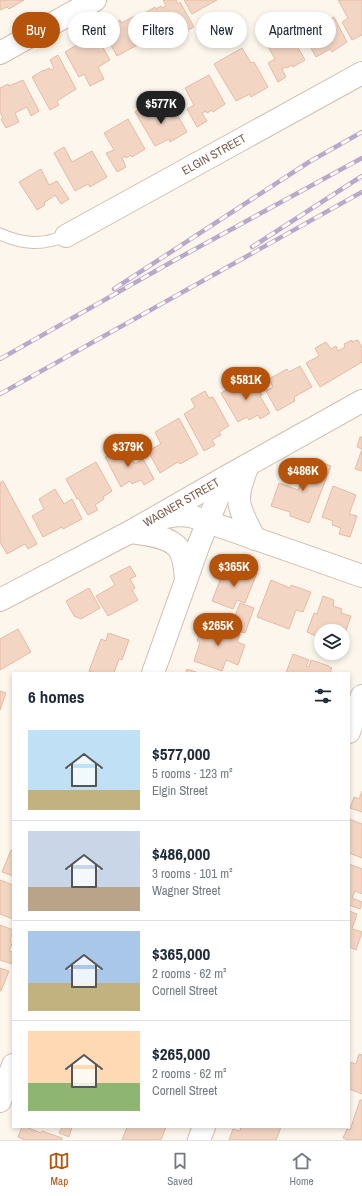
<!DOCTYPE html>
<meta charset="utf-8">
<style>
body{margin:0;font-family:"Archivo Narrow",sans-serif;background:#f2f2f3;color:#1f2937;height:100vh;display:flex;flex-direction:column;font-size:15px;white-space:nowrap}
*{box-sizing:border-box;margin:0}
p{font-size:13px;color:#747a83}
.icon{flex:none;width:22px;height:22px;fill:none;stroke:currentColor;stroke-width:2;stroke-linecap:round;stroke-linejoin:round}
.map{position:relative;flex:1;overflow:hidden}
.side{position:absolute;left:12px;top:672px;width:338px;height:456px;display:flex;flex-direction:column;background:#fff;border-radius:0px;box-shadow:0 2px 6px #0003}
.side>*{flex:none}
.banner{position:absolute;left:12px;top:12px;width:338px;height:36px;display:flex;gap:8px}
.controls{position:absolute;left:314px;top:624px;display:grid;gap:8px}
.controls a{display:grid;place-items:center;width:36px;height:36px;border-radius:50%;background:#fff;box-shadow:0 2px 6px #0003;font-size:20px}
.price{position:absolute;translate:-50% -34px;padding:0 9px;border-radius:14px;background:#b45309;color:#fff;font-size:13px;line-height:26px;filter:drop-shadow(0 1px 2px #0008)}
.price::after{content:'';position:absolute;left:50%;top:24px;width:12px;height:9px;margin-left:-6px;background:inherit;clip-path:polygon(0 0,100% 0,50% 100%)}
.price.current{background:#222;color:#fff}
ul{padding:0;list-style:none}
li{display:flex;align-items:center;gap:12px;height:100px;padding:0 16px}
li+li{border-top:1px solid #e0e1e3}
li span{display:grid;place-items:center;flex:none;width:112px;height:80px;border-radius:0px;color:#555}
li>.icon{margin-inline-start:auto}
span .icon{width:48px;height:48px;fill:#fffc;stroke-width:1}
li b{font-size:17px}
h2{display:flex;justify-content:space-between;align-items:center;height:48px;padding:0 16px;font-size:17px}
.tag{padding:0 14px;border-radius:18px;background:#fff;box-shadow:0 2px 6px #0003;font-size:14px;line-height:36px}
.tag.current{background:#b45309;color:#fff}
.tab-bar{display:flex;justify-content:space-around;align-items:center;height:56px;border-top:1px solid #e0e1e3;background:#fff;font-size:11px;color:#747a83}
.tab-bar a{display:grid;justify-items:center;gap:2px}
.tab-bar .current{color:#b45309}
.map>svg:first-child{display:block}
.building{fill:#f3d5c3;stroke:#e6bba3}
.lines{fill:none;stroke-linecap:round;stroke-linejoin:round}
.lane-casing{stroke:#d1beb0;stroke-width:13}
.street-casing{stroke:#d1beb0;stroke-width:24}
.lane{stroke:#fff;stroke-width:11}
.street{stroke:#fff;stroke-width:22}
.rail-casing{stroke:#b9a8c9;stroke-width:4.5}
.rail{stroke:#fffaf3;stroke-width:3;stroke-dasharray:9;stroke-linecap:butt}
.labels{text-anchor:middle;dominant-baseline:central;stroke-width:3;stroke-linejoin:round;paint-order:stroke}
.street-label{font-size:12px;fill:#7a5c4d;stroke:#fffaf3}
</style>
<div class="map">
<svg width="362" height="1140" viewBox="0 0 362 1140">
<rect width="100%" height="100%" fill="#fdf6ec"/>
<path class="building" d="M0,0h24l-15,9 -2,-2 -7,3z
M163,0h13l2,4 2,-2 14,25 -35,17 -16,-30 12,-7 1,2 5,-3 1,2 4,-2z
M184,0h33l-25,14z
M338,0h24v35l-10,5 -10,-18 6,-4z
M135,16l13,23 -31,17 -14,-25 17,-11 1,3z
M334,17l13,25 -15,10 -2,-3 -14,8 -13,-23z
M288,30l17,30 -12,7 -1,-2 -5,3 -1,-1 -4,2 4,8 -8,5 -10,-19 7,-4 -9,-16z
M97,37l13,23 -12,7 6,12 -14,7 -6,-12 -5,3 -14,-25 17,-10 2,2z
M242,48l9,15 3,-1 14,25 -17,10 -1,-3 -14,7 -22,-37z
M58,55l18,34 -19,12 2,4 -9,5 -18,-33 12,-7v1l5,-3 2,2 3,-2 -4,-8z
M209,75l16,29 -12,8 -1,-2 -5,3 -1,-2 -4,2 5,8 -10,6 -10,-18 7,-4 -9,-17z
M23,80l16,31 -8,5 -4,-9 -12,6 4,9 -13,6 -5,-9 2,-1 -3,-6v-24l8,-4 1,2z
M147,105l6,12 20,-10 14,25 -17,10 -1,-3 -14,7 -20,-34z
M128,119l17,30 -13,8 -1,-2 -5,3 -1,-2 -3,2 4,9 -9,5 -11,-19 8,-3 -10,-17z
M64,147l8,15 20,-11 15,26 -17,10 -2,-3 -13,7 -21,-38z
M41,169l8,16 8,-4 12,18 -8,5 -6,-9 -11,8 1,2 -8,5 -18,-28z
M352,340v2l6,-2 4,8v14l-42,25 -14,-24 13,-7 -4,-8 11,-6 5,7 5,-3 2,5 7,-4 -1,-3z
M300,366l12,21 -18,10 1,4 -18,10 -11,-20 7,-4 -4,-8 18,-10 2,3z
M242,381l3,5 9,-5 8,14 -2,1 10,17 -10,6 -2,-4 -9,5 -2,-3 -9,5 -17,-29z
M205,391l4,7 4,-1 16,29 -10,6 2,3 -9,5 3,5 -11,6 -20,-37 11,-7 -4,-8z
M179,418l19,36 -18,10 -2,-2 -18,11 -12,-22 13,-7 -6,-12z
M360,437h2v12l-5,-2z
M125,446l10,18 8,-5 11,20 -10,6 -3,-5 -9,4 -2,-3 -9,6 -16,-30z
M362,449v22l-7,-2z
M310,458l21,8 -22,57 -19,-7v-4l-19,-6 8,-23 19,7z
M96,462l16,29 -9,6 1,2 -9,6 3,5 -10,5 -10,-17 -1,1 -11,-20z
M3,481l34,63 -9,5 -3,-5 -18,10 -7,-12v-59z
M333,486l23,9 -7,19 8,2 -7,21 -11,-3 2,-6 -9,-3 1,-4 -11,-4z
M55,489l9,15 8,-5 10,20 -19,10 -1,-2 -19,10 -11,-21 12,-7 -5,-10z
M130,566l6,10 -6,3 5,9 -3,2 6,10 -30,16 -12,-20 19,-11 -5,-9z
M246,569l11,4 -12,30 -8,-3 -4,9 -21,-8 12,-31 9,3 1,-3 10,4z
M271,580l19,8 1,-3 20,7 -8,20 -7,-2 -7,19 -32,-12z
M89,588l11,20 -19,11 -7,-3 -8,-15z
M323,596l11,4 -1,6 9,3 -1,4 10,3 -8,23v-8h-22v11l-4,-2 1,-3 -11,-5 7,-19 3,1z
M240,603l14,5 -9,25 -15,-5z
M204,622l36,12 -3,8 8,3 -7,20 -12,-5 -4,11 -28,-10 6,-19 -3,-1z
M18,629l13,23 -31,18v-31z
M108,633l21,7 -7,20 -3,-1 -5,14h-20l-5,-2 12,-32 5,2z
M293,654l16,6 -3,6 3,1 2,-7 18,6v1l3,1 -2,5h-44z
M187,669l12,4h-13z
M0,691l6,2 -6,17z
M362,791v21l-12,-4 4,-11 5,2z
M349,819l13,5v34l-13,-5z
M11,850l2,1v25l-11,-4z
M349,864l13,5v25l-7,-3 -3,7 10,4 -2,7 -11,-4z
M0,880l13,5v34l-13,-5z
M349,911l8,3 -5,15 10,3 -6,18 -7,-3z
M0,925l13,5 -3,11 3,1 -4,9 4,1 -1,12 -12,-4z
M0,968l9,3 -8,20h-1z
M359,1054l3,1v39l-13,-5v-27l7,2z
M360,1100h2v40h-14l-5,-2 4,-9 3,1z
M22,1127h4l15,6 1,-2 20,7v2h-39v-1l-5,-2z
M62,1127h10l-3,10 -10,-4z
M127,1127h39l-5,13h-39z
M241,1127h40l-5,13h-47l4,-11 7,2z"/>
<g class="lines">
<defs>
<path id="lane" d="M0,234c24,11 42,11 66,2"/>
<g id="street">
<path d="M0,53l95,-53"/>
<path id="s1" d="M66,236l296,-163"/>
<path d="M248,465c-4,11 -9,22 -9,33 0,14 10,29 16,41"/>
<path d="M160,518l19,-3 12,1 171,60"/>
<path d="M130,532c15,2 40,4 49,17 6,9 6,21 7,31"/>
<path id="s2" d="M0,600l130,-68 96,-55 136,-76"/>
<path d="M153,673l46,-129 27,-67"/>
<path d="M349,732l13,-36"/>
<path d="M0,1101l13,-36"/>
<path d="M199,1140l5,-13"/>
</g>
</defs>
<use href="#lane" class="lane-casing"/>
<use href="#street" class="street-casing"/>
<use href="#lane" class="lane"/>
<use href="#street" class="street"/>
<defs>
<path id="rail" d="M252,247l110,-71
M114,289l195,-127 53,-30
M0,359l175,-99 187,-102
M0,394l362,-202"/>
</defs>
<use href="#rail" class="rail-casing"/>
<use href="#rail" class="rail"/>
</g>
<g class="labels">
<g class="street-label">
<text stroke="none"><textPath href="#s1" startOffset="169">ELGIN STREET</textPath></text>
<text stroke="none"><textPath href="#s2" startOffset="206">WAGNER STREET</textPath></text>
</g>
</g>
</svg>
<div class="controls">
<a><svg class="icon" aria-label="layers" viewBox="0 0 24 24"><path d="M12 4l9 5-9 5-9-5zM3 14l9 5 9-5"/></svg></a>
</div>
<b class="price current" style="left:161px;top:125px">$577K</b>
<b class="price" style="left:246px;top:401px">$581K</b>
<b class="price" style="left:128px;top:468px">$379K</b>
<b class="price" style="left:303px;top:492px">$486K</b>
<b class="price" style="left:234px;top:588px">$365K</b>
<b class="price" style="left:218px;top:647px">$265K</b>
<div class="banner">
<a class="tag current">Buy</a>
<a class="tag">Rent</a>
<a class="tag">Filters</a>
<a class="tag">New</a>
<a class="tag">Apartment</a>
</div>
<section class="side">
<h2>6 homes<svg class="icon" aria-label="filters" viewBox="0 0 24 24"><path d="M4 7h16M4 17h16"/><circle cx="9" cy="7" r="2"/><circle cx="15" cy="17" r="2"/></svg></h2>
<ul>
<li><span style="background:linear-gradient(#bfe0f5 75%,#c2b280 0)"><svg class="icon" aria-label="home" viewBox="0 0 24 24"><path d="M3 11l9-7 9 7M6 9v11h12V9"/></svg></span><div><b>$577,000</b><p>5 rooms · 123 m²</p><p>Elgin Street</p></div></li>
<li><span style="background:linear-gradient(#c9d6e8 70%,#b9a48a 0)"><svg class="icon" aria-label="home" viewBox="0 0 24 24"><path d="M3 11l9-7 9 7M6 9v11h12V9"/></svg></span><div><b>$486,000</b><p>3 rooms · 101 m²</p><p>Wagner Street</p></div></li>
<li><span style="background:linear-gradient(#a9c7e8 65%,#c2b280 0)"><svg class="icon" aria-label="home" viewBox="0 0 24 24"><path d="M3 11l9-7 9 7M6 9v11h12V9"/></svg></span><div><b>$365,000</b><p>2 rooms · 62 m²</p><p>Cornell Street</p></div></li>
<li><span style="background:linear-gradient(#ffd9b3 65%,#8fb573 0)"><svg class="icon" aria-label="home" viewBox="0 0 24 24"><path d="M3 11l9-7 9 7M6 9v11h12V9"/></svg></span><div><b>$265,000</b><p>2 rooms · 62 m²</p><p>Cornell Street</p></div></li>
</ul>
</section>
</div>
<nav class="tab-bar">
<a class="current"><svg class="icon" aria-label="map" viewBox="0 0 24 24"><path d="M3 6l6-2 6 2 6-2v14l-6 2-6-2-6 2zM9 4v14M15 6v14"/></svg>Map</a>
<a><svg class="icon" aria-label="saved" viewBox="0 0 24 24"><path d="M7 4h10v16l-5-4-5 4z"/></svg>Saved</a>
<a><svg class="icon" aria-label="home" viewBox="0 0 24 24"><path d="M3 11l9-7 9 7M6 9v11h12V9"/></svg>Home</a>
</nav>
